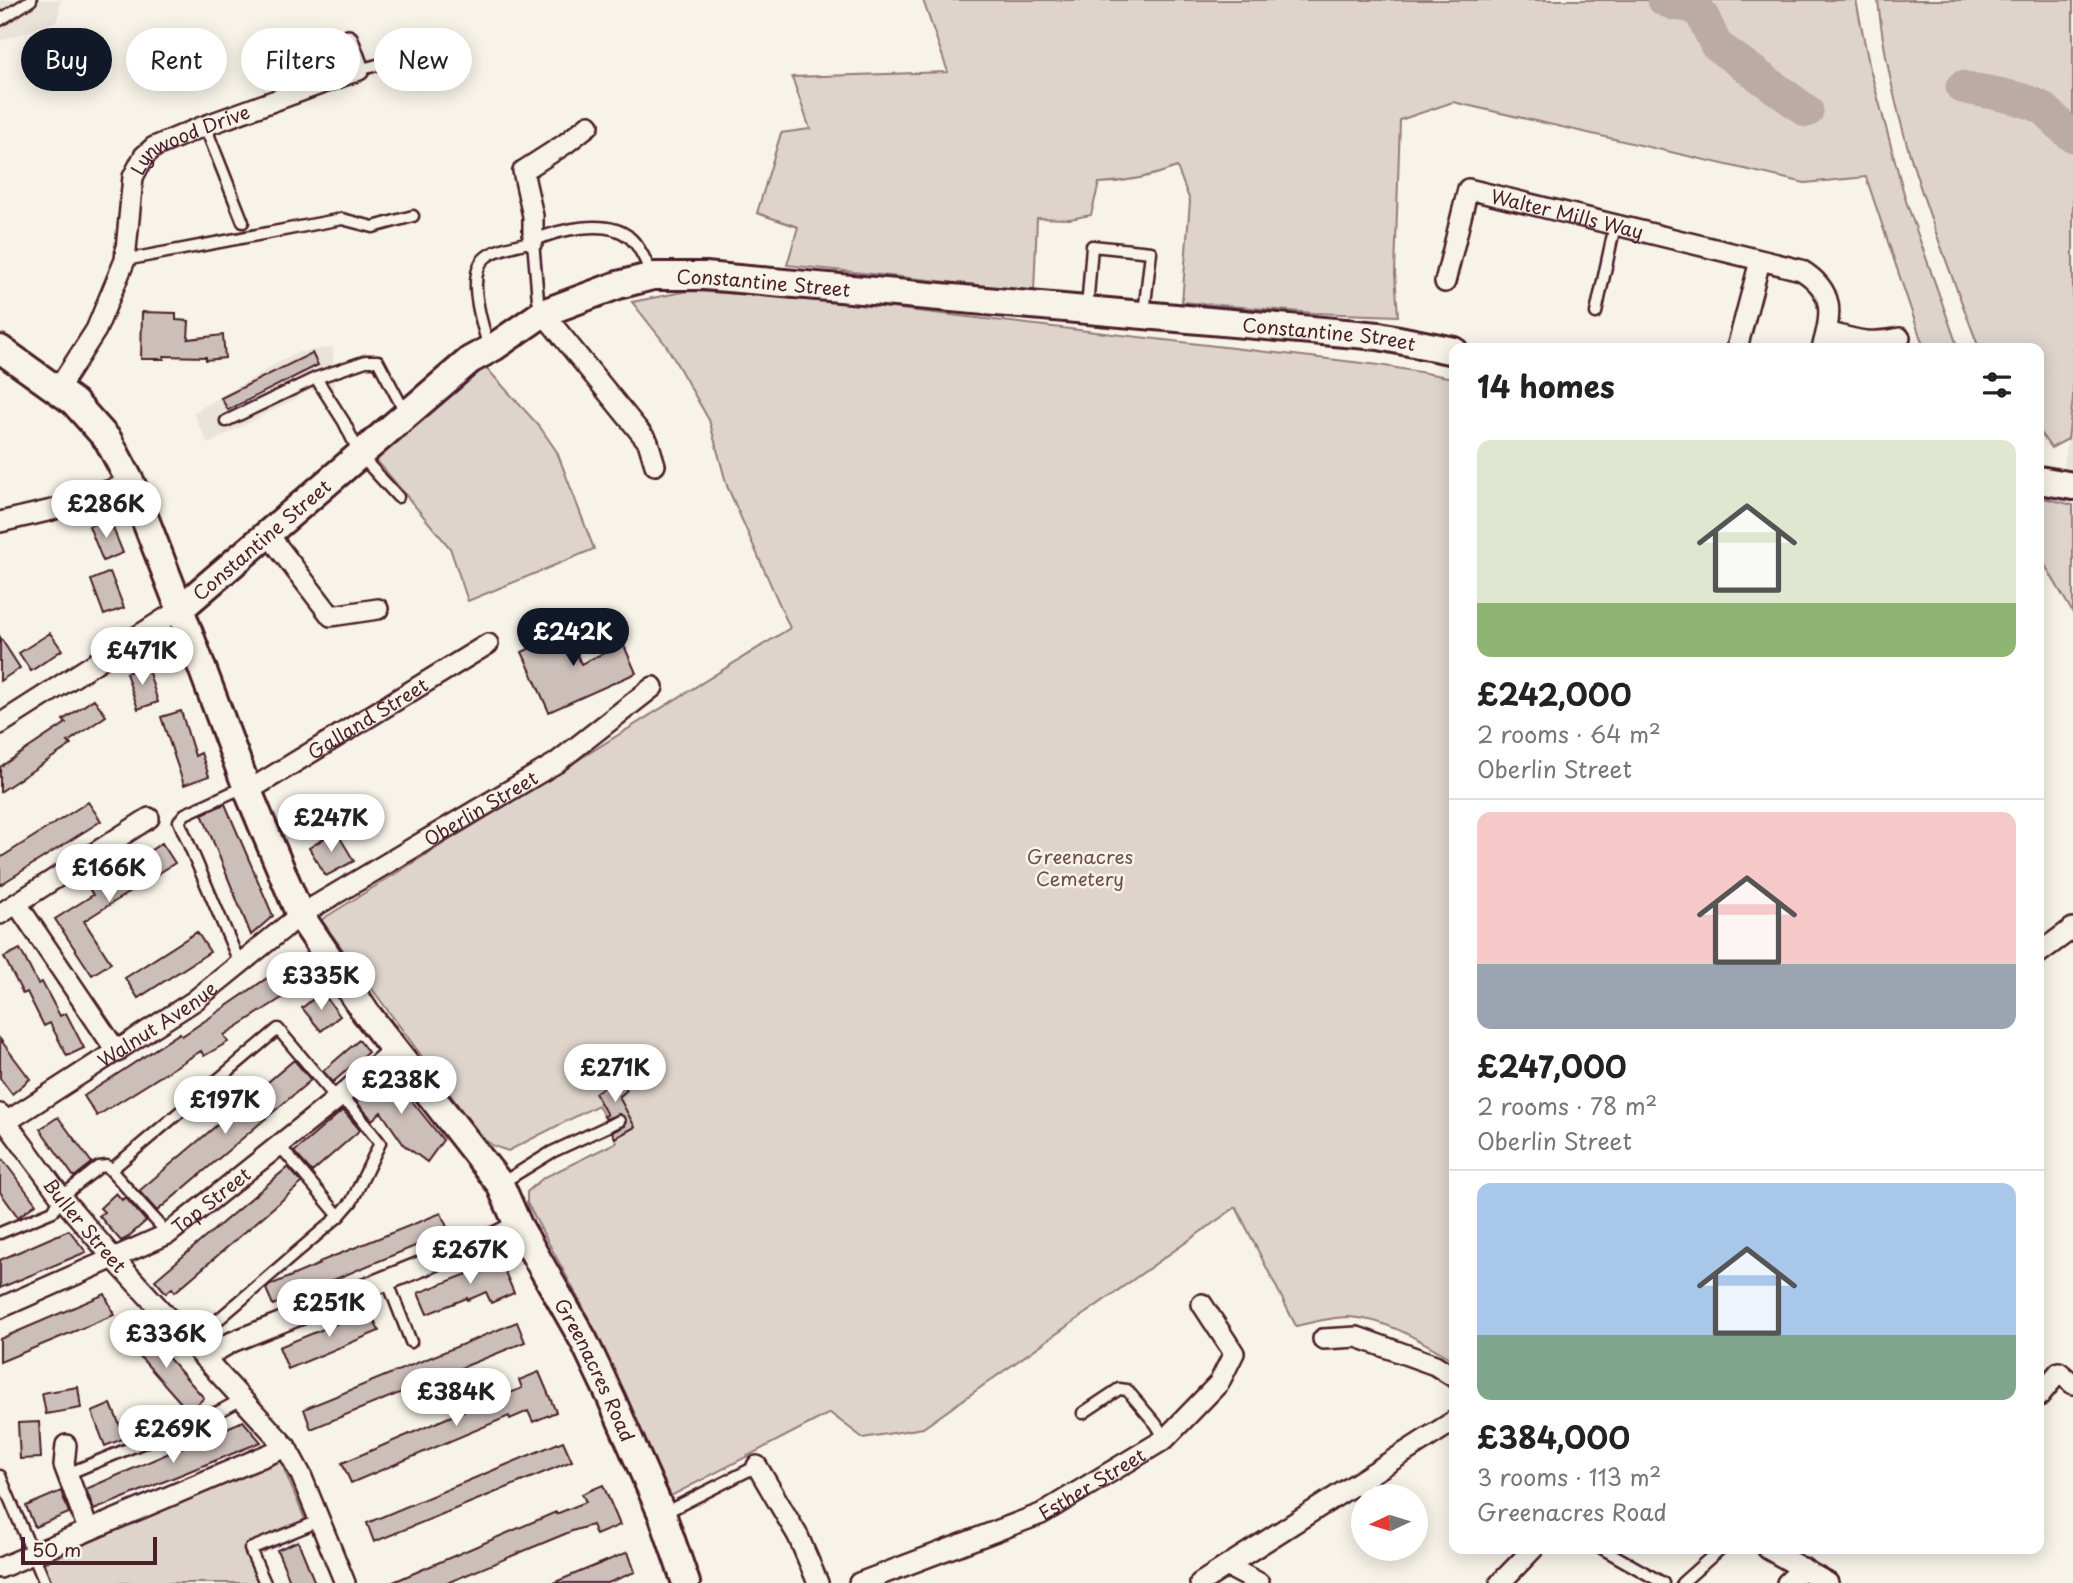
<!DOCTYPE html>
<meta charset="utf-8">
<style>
body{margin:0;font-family:"Playpen Sans",sans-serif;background:#f6f6f6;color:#222;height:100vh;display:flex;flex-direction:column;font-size:26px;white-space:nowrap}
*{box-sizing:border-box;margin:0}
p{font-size:23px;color:#767676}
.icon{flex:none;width:38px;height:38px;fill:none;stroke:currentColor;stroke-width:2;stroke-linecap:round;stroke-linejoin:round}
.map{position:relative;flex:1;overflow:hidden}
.panel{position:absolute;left:1449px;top:343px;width:595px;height:1211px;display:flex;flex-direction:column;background:#fff;border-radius:14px;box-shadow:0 4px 18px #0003}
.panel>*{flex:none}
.banner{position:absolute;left:21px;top:28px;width:665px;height:63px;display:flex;gap:14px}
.needle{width:46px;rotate:266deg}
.buttons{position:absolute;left:1351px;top:1484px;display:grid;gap:14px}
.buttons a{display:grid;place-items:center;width:77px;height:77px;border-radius:50%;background:#fff;box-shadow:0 4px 18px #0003;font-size:35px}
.scale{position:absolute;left:21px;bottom:18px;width:136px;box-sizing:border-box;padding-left:7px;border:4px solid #4a1f2b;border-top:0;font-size:19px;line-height:24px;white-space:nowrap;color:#4a1f2b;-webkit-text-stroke:5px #f7f3e8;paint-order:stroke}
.price{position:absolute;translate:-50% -60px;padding:0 16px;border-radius:24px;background:#fff;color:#222;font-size:23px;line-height:46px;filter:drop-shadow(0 2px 4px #0008)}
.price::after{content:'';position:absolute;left:50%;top:42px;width:21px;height:16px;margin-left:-10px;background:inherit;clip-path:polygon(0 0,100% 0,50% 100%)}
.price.selected{background:#111827;color:#fff}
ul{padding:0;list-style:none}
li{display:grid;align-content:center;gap:14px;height:371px;padding:0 28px}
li+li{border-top:2px solid #e0e0e0}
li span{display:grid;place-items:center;height:217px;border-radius:14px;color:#555}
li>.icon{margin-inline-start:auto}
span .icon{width:126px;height:126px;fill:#fffc;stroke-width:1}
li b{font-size:30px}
h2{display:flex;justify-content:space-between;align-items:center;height:84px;padding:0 28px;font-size:30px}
.chip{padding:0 24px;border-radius:32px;background:#fff;box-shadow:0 4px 18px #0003;font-size:24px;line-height:63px}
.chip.selected{background:#111827;color:#fff}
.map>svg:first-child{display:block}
.built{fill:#eae3da}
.green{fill:#ded4cc;stroke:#947a7c;stroke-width:2}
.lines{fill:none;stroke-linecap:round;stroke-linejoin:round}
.river{stroke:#bcaaa7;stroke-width:33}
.building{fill:#ccbfb9;stroke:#4a1f2b;stroke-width:2}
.lane-casing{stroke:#4a1f2b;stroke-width:15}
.street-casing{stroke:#4a1f2b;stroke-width:24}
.secondary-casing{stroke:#4a1f2b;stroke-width:32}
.lane{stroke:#f7f3e8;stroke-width:10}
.street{stroke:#f7f3e8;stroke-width:19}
.secondary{stroke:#f7f3e8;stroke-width:26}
.labels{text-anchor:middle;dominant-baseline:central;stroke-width:5;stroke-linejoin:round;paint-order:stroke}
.street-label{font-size:19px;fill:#4a1f2b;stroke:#f7f3e8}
.park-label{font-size:19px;fill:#6f4c53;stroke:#f7f3e8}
</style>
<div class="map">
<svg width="2073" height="1583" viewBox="0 0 2073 1583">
<rect width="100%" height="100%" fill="#f7f3e8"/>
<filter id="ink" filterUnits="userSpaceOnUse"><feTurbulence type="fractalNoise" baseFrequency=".0143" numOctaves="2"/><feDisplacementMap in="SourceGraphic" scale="14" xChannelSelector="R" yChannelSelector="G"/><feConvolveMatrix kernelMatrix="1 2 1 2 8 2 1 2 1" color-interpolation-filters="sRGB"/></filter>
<g filter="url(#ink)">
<path class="built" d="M0,0h61l-4,21 -57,20z
M333,347l1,41 -24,3 -102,53 -15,-31 102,-60z
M2073,399v75l-10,-1z"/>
<path class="green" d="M923,0h933l14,69 36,132 52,147h-34l-58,-171 -61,6 -352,-81 -53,18 -5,153 3,43 -84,-3 -132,-11 8,-101 -13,-34c-26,10 -49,15 -78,16l-8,32 -21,4 -33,-1 -3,73 -247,-26 11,-38 -41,-14 24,-80 29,-4 -18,-52 156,-5z
M1878,0h195v399l-5,40 -17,9 -12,-17v-83h-60c-43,-114 -89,-226 -101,-348z
M688,291l100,5 591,69 75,13v982c-32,-18 -66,-41 -105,-43 -17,0 -36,5 -53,9l-60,-119 -313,221 -60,10 -33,-25 -159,83 -88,-189 -56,-104v-11l16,-14 74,-36 -19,-37 -90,46 -14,-5 -11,-7 -162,-219 469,-292 -63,-142 -18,-66 -43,-75 -34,-43z
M480,361l60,66 17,25 37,97 -126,52 -18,-53 -77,-92z
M2039,497l34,8v108l-34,-58z
M279,1457l31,74 -53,23 12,29h-228l-6,-16z"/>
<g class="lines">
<path class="river" d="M1664,0l10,4 18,2 10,9 14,30 91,66
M1962,87c22,5 64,10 82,22 11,8 17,20 29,27"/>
</g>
<path class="building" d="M142,312l34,1v7l13,1 -1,18 35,-4 2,23 -19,2v-3l-42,-1v3h-23z
M312,353l6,12 -90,45 -7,-12z
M109,518l14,35 -20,8 -14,-35z
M110,572l14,36 -20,7 -13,-35z
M559,626l11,25 5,-2 6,15 25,-12 -5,-10 18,-8 17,39 -87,39 -27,-60 7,-3 -4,-8z
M50,633l12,17 -31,21 -12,-18z
M0,637l20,31 -20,13z
M147,666l11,36 -20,7 -12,-36z
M94,699l12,17 -38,26 3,3 -71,47v-25l66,-44 -3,-3z
M181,711l14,45 6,-3 8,23 -25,9 -23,-68z
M88,802l13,19 -101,64v-27z
M225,804l48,112 -22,19 -49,-121z
M336,831l18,30 -28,15 -17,-28z
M162,843l13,20 -91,58 27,42 -19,12 -37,-56 38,-24 -3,-5z
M197,932l13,20 -72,46 -13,-20z
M20,949l18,35 4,-2 18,34 6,-3 18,35 -17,8 -17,-33 -6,3 -17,-34 -4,2 -19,-37z
M286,965l13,22 -75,48 4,7 -24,14 -3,-5 -104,65 -13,-20 96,-63 2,3 30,-20z
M322,992l18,24 -19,15 -19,-23z
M0,1039l30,40 -18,15 -12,-16z
M359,1040l9,12 -35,30 -10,-11z
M294,1060l17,20 -154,131 -18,-20z
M388,1071l55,69 -16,22 -23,-17 -23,-33 -9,8 -17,-20z
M618,1077l9,13 -8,7 16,30 -20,11 -3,-6 13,-6 1,-7 -7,-5 -13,5 -2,-3 3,-1 -12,-22z
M343,1110l17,20 -48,42 -18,-20z
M58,1117l34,46 -18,14 -34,-48z
M0,1156l36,48 -18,13 -18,-25z
M288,1167l14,16 -127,109 -3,-4 -6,5 -11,-13z
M116,1193l6,7 3,-3 21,24 -19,17 -6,3 -22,-25 5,-4 -4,-4z
M441,1213l8,19 -176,73 -7,-16 4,-4 50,-21 -1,-2z
M69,1230l17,22 -86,36v-28z
M497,1253l17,40 -23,10 -5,-11 -18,8 -1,-2 -40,16 -9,-21 62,-24 -3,-8z
M105,1294l9,21 -114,47v-23z
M370,1310l9,21 -91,38 -9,-22z
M517,1322l8,20 -214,87 -7,-20z
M142,1328l62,70 -15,14 -62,-70z
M539,1372l17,40 -23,10 -5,-11 -18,8 -1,-3 -158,67 -9,-20 149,-64 1,2 30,-13 -3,-8z
M78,1387l3,21 -35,6 -4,-21z
M111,1404l14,34 -20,8 -13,-34z
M243,1421l18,21 -167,68 -8,-21z
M39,1422l2,36 -21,1 -2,-36z
M563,1441l9,20 -198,81 -7,-19z
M603,1485l17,40 -24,10 -4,-10 -20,6 -125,52h-56l165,-71v2l30,-12 -4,-8z
M61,1491l8,22 -34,14 -9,-21z
M298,1541l17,42h-24l-14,-33z
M628,1552l7,20 -27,11h-55z"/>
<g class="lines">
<defs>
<path id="lane" d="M0,20l31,-20
M359,70l65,-18
M205,126l38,96
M125,260l217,-41 31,8 40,-11
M1087,309l5,-63 59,6 -7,61
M543,313l-5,-13 -5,-59c24,-11 74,-23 96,-4 11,9 17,25 23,38
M1596,313l19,-88
M487,341c-6,-20 -21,-68 -1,-84 11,-9 33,-12 47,-16
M316,378l50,-17h12l28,53
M226,421l90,-43 28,44 16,33 38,42
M240,964l-61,-143 6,-7 61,-28
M279,1145l60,71
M111,1170l167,-141 59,70 14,7 29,37 -28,58 -13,15 -148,127
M500,1184l52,-32 67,-31
M0,1233l53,-22 8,-14 38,-30 8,-1 61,68
M387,1280l24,62
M1083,1413l36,-24 8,1 29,34 9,15
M67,1474l153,-63 22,-12
M0,1476l45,107
M664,1513l93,-47
M1603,1549l60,34
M265,1583l-15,-34 69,-28
M1682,1583l37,-33"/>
<g id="street">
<path d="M533,241v-25l-10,-45 42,-27 24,-19"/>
<path id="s1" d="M1445,282l23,-93 333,81c33,20 32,43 21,78"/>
<path d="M543,313l105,129 7,23"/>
<path d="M1827,332c29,8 44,13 73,6"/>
<path d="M1737,348l23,-87"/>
<path id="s2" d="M58,389l38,-59 29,-70 8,-83 11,-21 10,-9 45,-19 160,-58 -11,-30"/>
<path d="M0,522l52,-12 79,-27"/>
<path d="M268,534l63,82 47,-7"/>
<path d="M0,724l180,-115"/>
<path id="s3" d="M248,791l240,-147"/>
<path d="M17,904l100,148"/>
<path d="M0,914l149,-96"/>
<path d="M2039,953l34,-25"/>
<path id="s4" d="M0,1114l61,83 53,62 172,188 15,28 44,108"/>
<path id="s5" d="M6,1122l188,-121 106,-86 256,-152 97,-76"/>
<path id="s6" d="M0,1308l168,-74 169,-135 58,-50"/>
<path d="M1323,1339l34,-2 78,28 19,12"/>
<path d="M204,1358l28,-16 265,-106 21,-11"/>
<path d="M2039,1396l20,-24 14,12"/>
<path d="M66,1445l-2,20 24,64"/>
<path d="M757,1466l41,70 20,47"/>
<path d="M1768,1549l60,34"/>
<path d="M1227,1566l32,17"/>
<path d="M0,1568l286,-121"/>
<path id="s7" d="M859,1583l182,-69 124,-75 54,-56 15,-30 -32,-49"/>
<path d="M1200,1583l254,-162"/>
<path d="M1500,1583l33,-34"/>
<path d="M1787,1583l16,-15"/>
</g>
<g id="secondary">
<path id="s8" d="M0,349l74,53 34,38 23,43 49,126 68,182 52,124 66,98 134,171 18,41 66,116 27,57 51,116 24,69"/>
<path d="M2039,480l34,6"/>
<path id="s9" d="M180,609l290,-249 24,-13 49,-34 75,-28 35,-9h52l674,60 75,15"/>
</g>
</defs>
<use href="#lane" class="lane-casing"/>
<use href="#street" class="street-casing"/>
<use href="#secondary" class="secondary-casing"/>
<use href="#lane" class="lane"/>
<use href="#street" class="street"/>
<use href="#secondary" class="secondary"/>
</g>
</g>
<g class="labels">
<g class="street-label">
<text stroke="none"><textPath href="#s2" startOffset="301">Lynwood Drive</textPath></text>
<text stroke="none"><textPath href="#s1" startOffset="198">Walter Mills Way</textPath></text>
<text stroke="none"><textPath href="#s9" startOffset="696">Constantine Street</textPath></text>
<text stroke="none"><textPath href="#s9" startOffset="1264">Constantine Street</textPath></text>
<text stroke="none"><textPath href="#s9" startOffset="107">Constantine Street</textPath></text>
<text stroke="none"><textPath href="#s3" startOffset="140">Galland Street</textPath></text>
<text stroke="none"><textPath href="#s5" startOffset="570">Oberlin Street</textPath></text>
<text stroke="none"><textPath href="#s5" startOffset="180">Walnut Avenue</textPath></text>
<text stroke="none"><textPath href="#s6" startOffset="238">Top Street</textPath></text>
<text stroke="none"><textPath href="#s4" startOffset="140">Buller Street</textPath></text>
<text stroke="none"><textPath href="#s8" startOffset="1199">Greenacres Road</textPath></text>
<text stroke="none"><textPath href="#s7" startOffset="254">Esther Street</textPath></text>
</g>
<g class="park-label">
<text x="1080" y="856">Greenacres<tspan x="1080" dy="22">Cemetery</tspan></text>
</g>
</g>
</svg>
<div class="buttons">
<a><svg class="needle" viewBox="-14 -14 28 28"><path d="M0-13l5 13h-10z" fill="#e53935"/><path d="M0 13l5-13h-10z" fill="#767676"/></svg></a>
</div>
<div class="scale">50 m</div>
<b class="price" style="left:106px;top:540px">£286K</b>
<b class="price selected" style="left:573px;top:668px">£242K</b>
<b class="price" style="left:142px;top:687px">£471K</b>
<b class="price" style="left:331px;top:854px">£247K</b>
<b class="price" style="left:109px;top:904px">£166K</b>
<b class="price" style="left:321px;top:1012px">£335K</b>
<b class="price" style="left:615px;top:1104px">£271K</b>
<b class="price" style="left:401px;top:1116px">£238K</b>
<b class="price" style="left:225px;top:1136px">£197K</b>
<b class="price" style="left:470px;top:1286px">£267K</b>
<b class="price" style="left:329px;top:1339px">£251K</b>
<b class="price" style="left:166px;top:1370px">£336K</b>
<b class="price" style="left:456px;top:1428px">£384K</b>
<b class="price" style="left:173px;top:1465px">£269K</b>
<div class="banner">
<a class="chip selected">Buy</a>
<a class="chip">Rent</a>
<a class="chip">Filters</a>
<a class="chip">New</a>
</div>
<section class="panel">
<h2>14 homes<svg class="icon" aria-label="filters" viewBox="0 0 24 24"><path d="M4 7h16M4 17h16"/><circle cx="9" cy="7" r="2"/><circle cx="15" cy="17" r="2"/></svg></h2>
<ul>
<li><span style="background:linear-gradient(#dfe7d0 75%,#8fb573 0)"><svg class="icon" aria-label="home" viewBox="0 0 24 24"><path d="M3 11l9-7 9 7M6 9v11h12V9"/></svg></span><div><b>£242,000</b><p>2 rooms · 64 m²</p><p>Oberlin Street</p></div></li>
<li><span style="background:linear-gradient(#f6c9c9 70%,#9aa5b1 0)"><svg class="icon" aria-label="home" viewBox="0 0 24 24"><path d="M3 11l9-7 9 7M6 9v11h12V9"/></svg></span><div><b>£247,000</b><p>2 rooms · 78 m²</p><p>Oberlin Street</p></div></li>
<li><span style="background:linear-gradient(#a9c7e8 70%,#7fa58c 0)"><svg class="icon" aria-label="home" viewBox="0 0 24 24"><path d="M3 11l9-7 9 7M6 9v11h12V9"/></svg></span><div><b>£384,000</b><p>3 rooms · 113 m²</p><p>Greenacres Road</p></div></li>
</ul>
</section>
</div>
